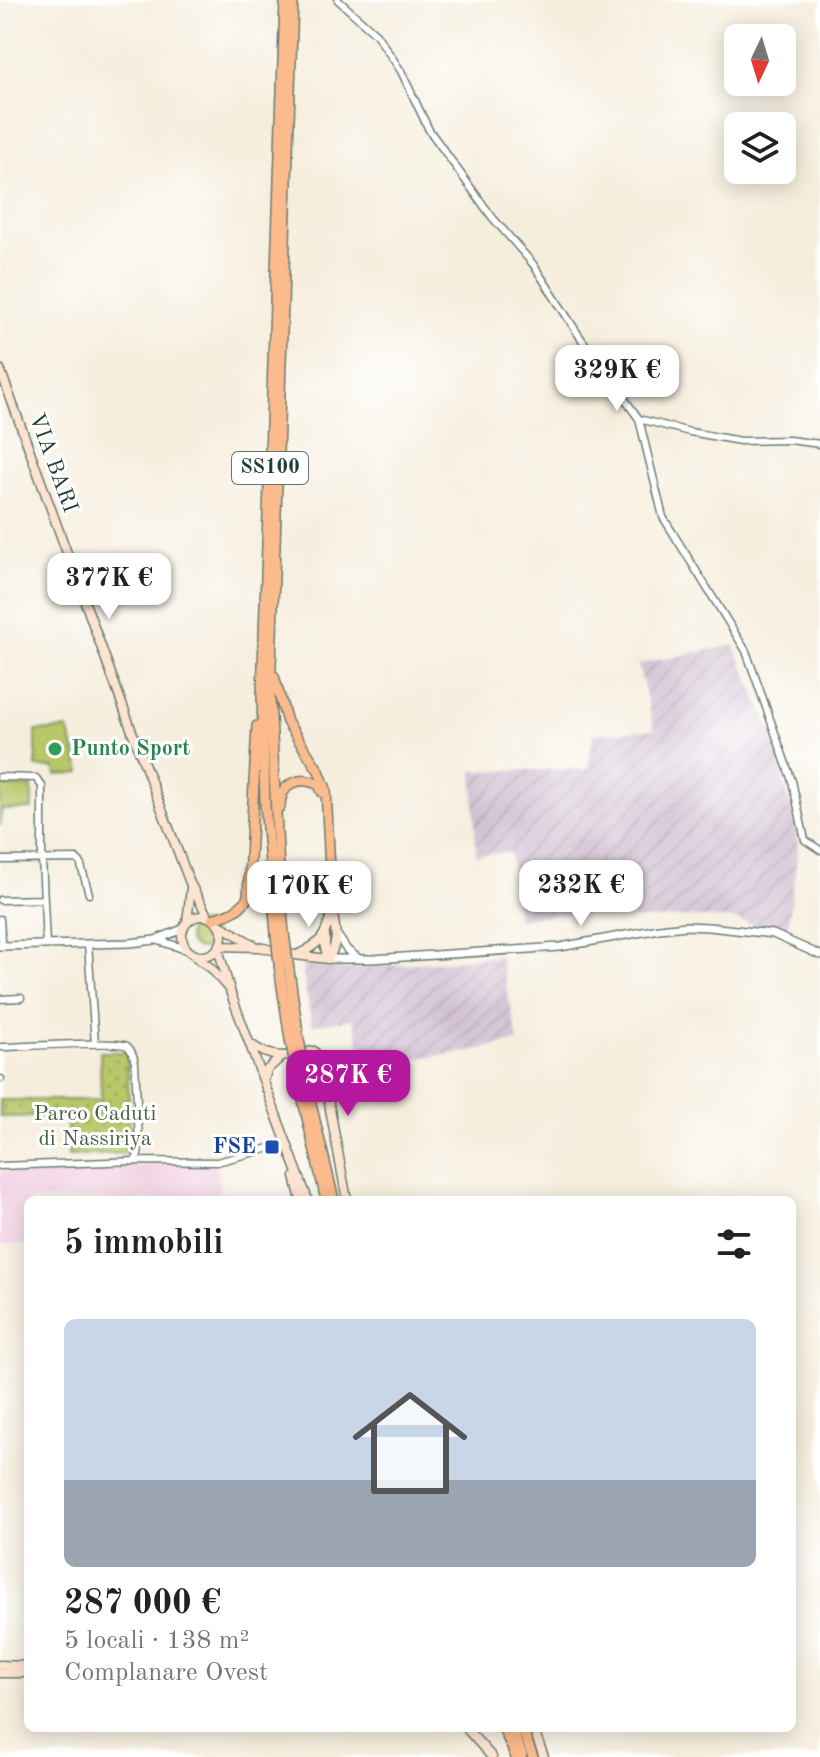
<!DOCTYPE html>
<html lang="it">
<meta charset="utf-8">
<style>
body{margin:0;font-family:"Old Standard TT",serif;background:#f6f6f6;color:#222;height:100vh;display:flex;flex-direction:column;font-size:30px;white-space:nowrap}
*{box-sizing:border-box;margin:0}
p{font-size:26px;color:#767676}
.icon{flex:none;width:44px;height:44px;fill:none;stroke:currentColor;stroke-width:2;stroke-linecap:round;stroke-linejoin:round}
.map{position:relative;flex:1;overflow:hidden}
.sheet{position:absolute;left:24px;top:1196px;width:772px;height:536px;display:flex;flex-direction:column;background:#fff;border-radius:12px;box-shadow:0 4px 20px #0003}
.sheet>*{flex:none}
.needle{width:52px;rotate:184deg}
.buttons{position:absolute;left:724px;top:24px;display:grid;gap:16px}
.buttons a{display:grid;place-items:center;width:72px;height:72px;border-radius:12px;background:#fff;box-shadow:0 4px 20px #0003;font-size:40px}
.price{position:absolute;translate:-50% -68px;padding:0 18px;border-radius:16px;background:#fff;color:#222;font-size:26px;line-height:52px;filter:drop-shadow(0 2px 4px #0008)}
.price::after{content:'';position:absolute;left:50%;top:48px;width:24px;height:18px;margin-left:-12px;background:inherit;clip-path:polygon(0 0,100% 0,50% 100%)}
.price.on{background:#b5179e;color:#fff}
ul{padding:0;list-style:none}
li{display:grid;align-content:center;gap:16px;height:424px;padding:0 40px}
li+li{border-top:2px solid #e0e0e0}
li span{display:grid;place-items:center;height:248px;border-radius:12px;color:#555}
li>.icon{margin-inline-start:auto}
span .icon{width:144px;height:144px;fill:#fffc;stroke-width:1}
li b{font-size:34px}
h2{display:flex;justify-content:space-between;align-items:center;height:96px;padding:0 40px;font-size:34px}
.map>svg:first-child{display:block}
.built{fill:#f2cfe1}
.industrial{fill:url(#industrial-furrows)}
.green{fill:#b9c769;stroke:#6c824e;stroke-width:2}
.park{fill:url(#park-dots);stroke:#6c824e;stroke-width:2}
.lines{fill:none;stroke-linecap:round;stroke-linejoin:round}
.minor-casing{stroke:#6a7b6f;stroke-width:9}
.tertiary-casing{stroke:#6a7b6f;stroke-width:10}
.secondary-casing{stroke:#6a7b6f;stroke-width:11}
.trunk-casing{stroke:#6a7b6f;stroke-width:12}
.minor{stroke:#fff;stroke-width:6}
.tertiary{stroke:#fff;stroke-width:7}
.secondary{stroke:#fde4d1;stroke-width:8}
.trunk{stroke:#fbbb8d;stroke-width:9}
.trunk-bridge-casing{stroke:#6a7b6f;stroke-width:12;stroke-linecap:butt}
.trunk-bridge{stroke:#fbbb8d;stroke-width:9}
.leisure-dot{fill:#2e9e5b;stroke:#fff;stroke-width:3}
.transit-dot{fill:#1a4fb4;stroke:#fff;stroke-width:3}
.labels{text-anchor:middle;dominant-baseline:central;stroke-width:6;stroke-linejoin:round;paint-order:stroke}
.shield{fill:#fff;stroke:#627771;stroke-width:2}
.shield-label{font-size:20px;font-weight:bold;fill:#1f3d34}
.street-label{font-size:22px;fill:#1f3d34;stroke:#fff}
.leisure-label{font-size:22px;font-weight:bold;fill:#27864d;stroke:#fff;text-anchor:start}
.park-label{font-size:22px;fill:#466041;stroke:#fff}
.transit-label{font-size:22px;font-weight:bold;fill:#164399;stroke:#fff;text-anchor:end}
</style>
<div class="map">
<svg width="820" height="1757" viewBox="0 0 820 1757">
<defs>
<pattern id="industrial-furrows" width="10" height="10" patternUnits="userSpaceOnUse" patternTransform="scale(2)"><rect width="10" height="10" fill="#cfbdcf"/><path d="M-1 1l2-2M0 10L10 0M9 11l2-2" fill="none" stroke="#b1a3b2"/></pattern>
<pattern id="park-dots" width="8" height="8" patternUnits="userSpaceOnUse" patternTransform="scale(2)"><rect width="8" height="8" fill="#b9c769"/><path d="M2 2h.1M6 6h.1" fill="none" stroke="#96a357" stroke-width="1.8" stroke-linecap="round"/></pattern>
</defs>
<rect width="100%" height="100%" fill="#fff"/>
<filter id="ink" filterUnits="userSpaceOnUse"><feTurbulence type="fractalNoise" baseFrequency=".0125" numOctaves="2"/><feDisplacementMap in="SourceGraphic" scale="16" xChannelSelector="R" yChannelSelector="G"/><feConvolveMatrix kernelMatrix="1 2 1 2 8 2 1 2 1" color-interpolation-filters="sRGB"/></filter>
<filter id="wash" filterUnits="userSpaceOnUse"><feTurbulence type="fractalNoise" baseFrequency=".006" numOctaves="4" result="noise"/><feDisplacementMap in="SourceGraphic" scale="32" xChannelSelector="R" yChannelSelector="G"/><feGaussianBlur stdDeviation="1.8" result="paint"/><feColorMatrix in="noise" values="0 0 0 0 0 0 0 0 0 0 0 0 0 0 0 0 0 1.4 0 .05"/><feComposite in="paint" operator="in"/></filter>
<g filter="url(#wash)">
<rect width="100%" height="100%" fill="#f6eedd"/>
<path class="built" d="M217,1162l4,38h-193v44l-28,1v-74z"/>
<path class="industrial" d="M734,645l38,88 25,99 1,18 -11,83 -56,-14 -40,-2 -58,3 -1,-15 -115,14 -7,-67 -34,3 -3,-84 115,-2 5,-35 61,-5 -16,-65z
M500,956l18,85 -51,11 -55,7 1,25 -41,7 -19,-72 -41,6 -11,-61 47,5z"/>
<path class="green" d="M68,729l13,43 -8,2 -17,1 -2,-7 -18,-1v-36z
M32,786v23l-31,1 -1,16v-39z
M188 936a13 13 0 1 1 26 0a13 13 0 1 1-26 0Z"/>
<path class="park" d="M100,1052h27l4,101 -63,3 -1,-40 -67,1v-17h101z"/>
</g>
<g filter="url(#ink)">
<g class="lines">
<defs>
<path id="minor" d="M338,0l38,34 25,37 28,59 63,87 41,47 47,73 59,82 24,98 83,134 46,130 13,59 15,10
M639,419l51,13 50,9 49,-1 31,4
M0,777l36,1 6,8v72l4,87
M0,860l77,-1 3,3 9,32
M0,900l43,-1
M0,919l2,27
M88,944l7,100
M0,999l21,-1
M0,1047c17,0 118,-7 127,-1 5,4 7,11 8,17l4,79 -1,13 -3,6
M0,1079h1
M0,1166l135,-5 82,1 53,-14"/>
<path id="tertiary" d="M337,935l10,15 11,8
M157,940l31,10
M0,946l130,-3 25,-3 28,-11
M328,959h44l188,-12 99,-18 27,-3 23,1 64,7 47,21"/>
<path id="secondary" d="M0,369l137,376 53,138 18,34
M182 936a20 20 0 1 1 40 0a20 20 0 1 1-40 0Z
M187,922l4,-34
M218,924l36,21
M325,935v13l3,11
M219,946l40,1 36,8 33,4
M218,948l13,46 77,206
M297,955c25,-12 28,-18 35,-43
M196,957l15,11 15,18
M328,959c11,-17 8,-26 5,-45
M252,1045c22,16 36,11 62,6l7,10 26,139
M265,1077l2,-7 14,-13
M295,1177l6,23
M0,1665l28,1
M0,1673h28
M466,1728l26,29
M533,1728l11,29"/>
<path id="trunk" d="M274,676l13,46 32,49 7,18 6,123
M280,807c0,-24 20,-32 39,-22l3,7
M212,919c15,-4 28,-8 36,-22l9,-171
M284,933l-4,-44 -10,-192 23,-697
M276,935l-11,-131 -3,-108 23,-696
M289,970l10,70
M280,973l10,66
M296,1070l30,130
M305,1070l6,34 23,96
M503,1728l13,29
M512,1728l10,27
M522,1728l11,29"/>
</defs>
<use href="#minor" class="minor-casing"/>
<use href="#tertiary" class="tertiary-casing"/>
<use href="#secondary" class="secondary-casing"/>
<use href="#trunk" class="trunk-casing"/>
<use href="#minor" class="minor"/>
<use href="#tertiary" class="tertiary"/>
<use href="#secondary" class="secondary"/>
<use href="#trunk" class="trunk"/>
<defs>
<path id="trunk-bridge" d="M284,933l5,37
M276,935l4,38
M290,1039l6,31
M299,1040l6,30"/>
</defs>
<use href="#trunk-bridge" class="trunk-bridge-casing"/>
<use href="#trunk-bridge" class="trunk-bridge"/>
</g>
</g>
<circle class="leisure-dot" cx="55" cy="749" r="8"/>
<rect class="transit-dot" x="264" y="1139" width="16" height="16" rx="4"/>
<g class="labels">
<rect class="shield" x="232" y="452" width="76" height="32" rx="6"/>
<g class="shield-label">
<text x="270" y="468">SS100</text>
</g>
<g class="street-label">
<text transform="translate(53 463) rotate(70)">VIA BARI</text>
</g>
<g class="leisure-label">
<text x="71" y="749">Punto Sport</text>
</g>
<g class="park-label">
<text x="95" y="1114">Parco Caduti<tspan x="95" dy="25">di Nassiriya</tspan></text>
</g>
<g class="transit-label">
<text x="256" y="1147">FSE</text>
</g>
</g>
</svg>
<div class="buttons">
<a><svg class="needle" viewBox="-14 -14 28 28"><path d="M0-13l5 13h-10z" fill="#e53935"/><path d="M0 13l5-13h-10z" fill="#767676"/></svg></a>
<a><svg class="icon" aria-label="layers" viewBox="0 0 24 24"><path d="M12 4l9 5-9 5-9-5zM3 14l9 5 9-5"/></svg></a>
</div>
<b class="price" style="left:617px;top:413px">329K €</b>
<b class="price" style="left:109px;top:621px">377K €</b>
<b class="price" style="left:581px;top:928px">232K €</b>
<b class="price" style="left:309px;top:929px">170K €</b>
<b class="price on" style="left:348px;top:1118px">287K €</b>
<section class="sheet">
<h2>5 immobili<svg class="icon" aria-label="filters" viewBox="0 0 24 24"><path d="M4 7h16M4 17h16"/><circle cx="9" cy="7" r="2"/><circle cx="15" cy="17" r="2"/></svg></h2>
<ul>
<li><span style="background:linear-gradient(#c9d6e8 65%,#9aa5b1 0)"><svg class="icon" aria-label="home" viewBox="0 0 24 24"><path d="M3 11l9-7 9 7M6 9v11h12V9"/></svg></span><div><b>287 000 €</b><p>5 locali · 138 m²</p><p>Complanare Ovest</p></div></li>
</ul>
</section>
</div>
